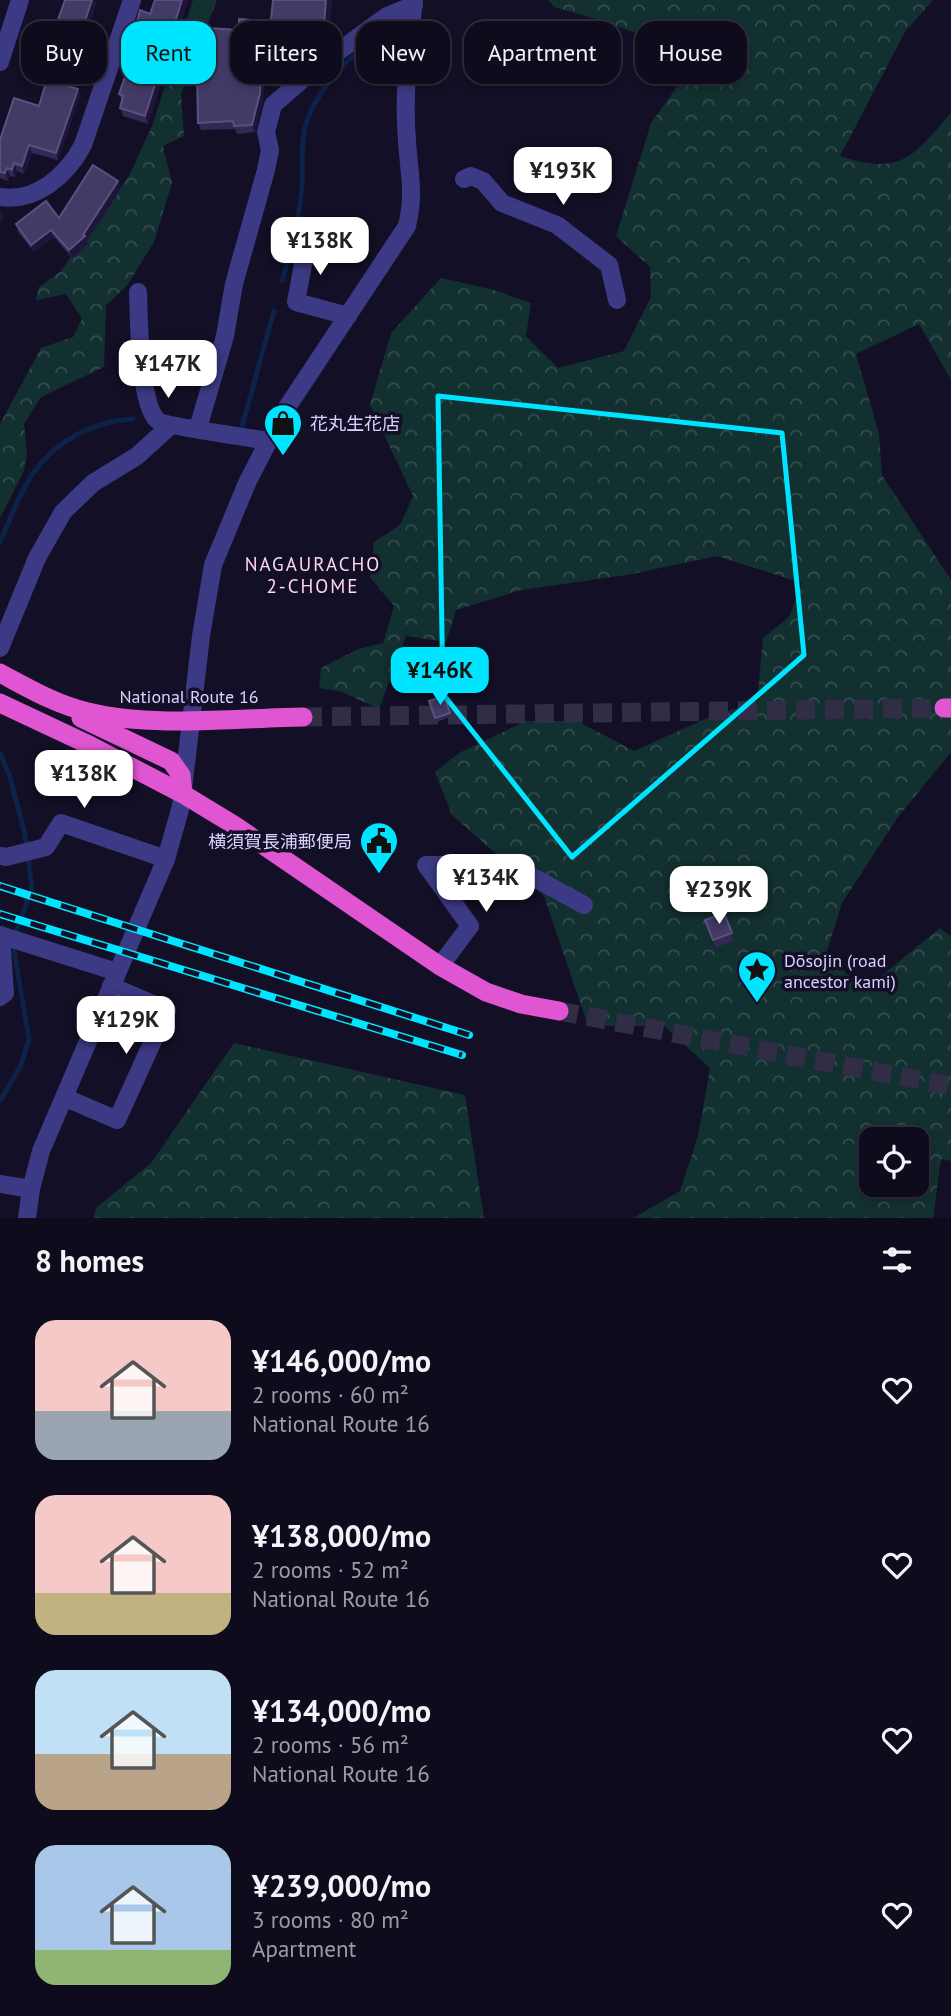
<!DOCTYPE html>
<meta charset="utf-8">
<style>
body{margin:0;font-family:"PT Sans","Noto Sans JP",sans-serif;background:#171425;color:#f1f3f6;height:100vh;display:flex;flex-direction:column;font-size:26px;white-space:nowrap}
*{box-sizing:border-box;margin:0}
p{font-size:23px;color:#9b9ba3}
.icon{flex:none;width:38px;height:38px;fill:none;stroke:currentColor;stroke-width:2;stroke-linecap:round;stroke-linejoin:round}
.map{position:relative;height:1218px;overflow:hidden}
.sheet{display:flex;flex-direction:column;background:#0e0b1c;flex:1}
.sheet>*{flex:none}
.banner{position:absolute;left:21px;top:21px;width:910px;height:63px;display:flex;gap:14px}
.fabs{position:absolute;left:859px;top:1127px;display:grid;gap:14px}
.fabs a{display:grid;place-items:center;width:70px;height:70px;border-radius:14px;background:#0e0b1c;box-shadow:0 4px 10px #0003,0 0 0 2px #2e2b3b;font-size:35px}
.price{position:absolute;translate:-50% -60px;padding:0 16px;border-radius:14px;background:#fff;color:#222;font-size:23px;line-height:46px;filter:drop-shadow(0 2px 4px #0008)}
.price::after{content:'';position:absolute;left:50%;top:42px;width:21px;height:16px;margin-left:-10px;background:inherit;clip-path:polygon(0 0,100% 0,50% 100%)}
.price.on{background:#00e5ff;color:#111}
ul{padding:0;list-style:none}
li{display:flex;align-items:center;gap:21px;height:175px;padding:0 35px}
li span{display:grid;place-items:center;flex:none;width:196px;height:140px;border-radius:21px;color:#555}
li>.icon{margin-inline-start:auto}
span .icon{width:84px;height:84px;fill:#fffc;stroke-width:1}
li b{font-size:30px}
h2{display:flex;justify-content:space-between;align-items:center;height:84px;padding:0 35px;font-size:30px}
.chip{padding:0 24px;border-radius:21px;background:#0e0b1c;box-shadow:0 4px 10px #0003,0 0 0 2px #2e2b3b;font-size:24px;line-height:63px}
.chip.on{background:#00e5ff;color:#111}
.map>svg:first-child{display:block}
.forest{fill:url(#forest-crowns);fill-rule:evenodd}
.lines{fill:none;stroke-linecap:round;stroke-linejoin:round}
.stream{stroke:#0c2248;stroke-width:5}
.trunk-tunnel{stroke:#312d47;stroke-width:19;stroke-dasharray:19 10;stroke-linecap:butt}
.minor{stroke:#3d3a85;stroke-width:18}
.tertiary{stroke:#3d3a85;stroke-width:18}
.trunk{stroke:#e055d1;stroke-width:19}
.rail-casing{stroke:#00e5ff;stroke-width:8}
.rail{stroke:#130f26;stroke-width:5;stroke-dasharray:16;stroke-linecap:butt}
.wall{fill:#312854}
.shaded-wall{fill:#1d163a}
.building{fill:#433a66;stroke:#5a527e;stroke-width:2}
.marked{fill:none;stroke:#00e5ff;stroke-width:5;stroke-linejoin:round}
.labels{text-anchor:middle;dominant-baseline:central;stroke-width:7;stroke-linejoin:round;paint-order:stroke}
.poi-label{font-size:18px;fill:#d9d4ff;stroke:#130f26;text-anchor:start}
.street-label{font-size:18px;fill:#d9d4ff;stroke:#130f26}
.neighbourhood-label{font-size:19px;letter-spacing:2px;fill:#ffd6f0;stroke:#130f26}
</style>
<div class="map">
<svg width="951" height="1218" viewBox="0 0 951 1218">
<defs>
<pattern id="forest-crowns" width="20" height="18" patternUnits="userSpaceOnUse" patternTransform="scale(1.75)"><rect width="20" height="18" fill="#12302f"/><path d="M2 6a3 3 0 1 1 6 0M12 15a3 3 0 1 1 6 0" fill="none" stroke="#344d4e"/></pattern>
</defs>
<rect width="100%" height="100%" fill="#130f26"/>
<path class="forest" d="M193,0h24l-36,94 3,42 -21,10 9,37 -18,59 -28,45 -20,18 -2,62 -63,30 -17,27 3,29 -3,18 -24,47v-94l41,-76 32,-11 9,-18 -16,-25 -30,6 3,-13 21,-15 69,-96 23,-50z
M548,0h385l-28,32 -65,124c63,20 72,1 111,-43v267l-32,-56 -63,30 23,80 3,41 69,105v172l-53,65 -56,86 -16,51 38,36 76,-62 11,8v225l-10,-2 -8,59h-300l47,-27 18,-55 12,-68 -46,-42h-76l-44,-130 -92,-81 -17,-43 24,-19 67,-32h51l57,30 82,-37 41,-11 6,-65 26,-21 13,-34 -85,-27 -90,19 -106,15 -65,20 -10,32 -40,-6 -27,73 -37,-17 -23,-4 2,-20 37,-19 25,-6 11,-37 -24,-29 4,-35 26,-17 13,-29 -43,-91 21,-72 50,-55 53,12 37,13 -5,33 32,32 66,-17 27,-54 -1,-30 -34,-31 35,-113 48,-67 -96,-35 -49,-14zM872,1139h45v46h-45z
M234,1043l231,52 19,123h-390l2,-10 55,-45z"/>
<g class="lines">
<path class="stream" d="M282,281c9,-31 17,-62 20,-94 1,-18 -1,-37 2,-54 6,-35 36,-65 60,-88
M238,430h3l33,-119
M0,542c10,-22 20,-51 34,-70 23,-32 60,-51 99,-53
M0,753l9,21 16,60 7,54 -17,47
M0,1101l21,-36 8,-26 -16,-94"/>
<path class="trunk-tunnel" d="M303,717l641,-9
M559,1011l392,75"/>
<path class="minor" d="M464,179l7,-3 12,5 19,22 55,22 52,40 8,35
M310,227l-14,75 52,14
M138,292c1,27 1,110 19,128 6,6 96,18 112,21
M198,428l27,-92 9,-52 32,-114 4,-20 -4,-18 7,-27 44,-38 70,-51 27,-11
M0,648l37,-90 26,-46 30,-29 44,-27 33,-30
M0,856l6,1 40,-10 15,-24 105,36
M426,865h85l73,40
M426,865l44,61 -30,40
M0,935l117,37
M0,997l5,-4 -4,-58
M66,1098l51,22 50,-110 -56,-24
M0,1184l31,5"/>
<path class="tertiary" d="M0,62l20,-62
M0,197c36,6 67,-22 83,-52l49,-145
M27,1218l4,-29 10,-38 125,-292 15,-53 20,-170 12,-71 34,-82 35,-68 125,-189c8,-34 2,-52 0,-85 -4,-47 2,-95 7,-141"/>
<path class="trunk" d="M0,673c28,15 57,32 88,39 62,16 151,6 215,5
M0,703l85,40 98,51 51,31 206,141 46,26 35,12 38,7
M944,708h7
M81,718l90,43 10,14 2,19"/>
<defs>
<path id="rail" d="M0,886l469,149
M0,914l462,141"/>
</defs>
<use href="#rail" class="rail-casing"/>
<use href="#rail" class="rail"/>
</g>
<path class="wall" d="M65,0h30l1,4 -19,57 2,1 2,7 -6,19 3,1 2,7 -22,64 -26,-7 -8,21 -7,-3 -2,6 -5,-1 -2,5 -8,-3v-38l39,-34 10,-31 -23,-7 -3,-8 30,-26z
M155,0h33l-40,124 -25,-8 -3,-8 2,-7 -3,-7 9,-25 -2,-5 24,-50z
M273,0h59l-3,40 -52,-5 -6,-15z
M267,28l-4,73 -8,31 -18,2 -2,-5 -34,1 -3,-7 8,-54 33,-39z
M118,181l3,8 -34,52 1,3 -16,14 -18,-21 -20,15 -16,-20 -2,-8 43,-6z
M444,696l8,20 -15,6 -8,-21z
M724,913l10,27 -18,8 -11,-28z
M146,1007l3,8 -8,18 -29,-13 -2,-8z"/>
<path class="shaded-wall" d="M92,0h3l1,4 -22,63 -2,-8z
M182,0h6l-40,124 -3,-8z
M326,0h6l-3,40 -5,-15z
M264,21l3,7 -4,73 -8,31 -3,-7z
M79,62l2,7 -8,25 -3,-7z
M78,89l2,7 -22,64 -2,-7z
M29,145l3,8 -8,21 -2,-8z
M14,163l3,8 -2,6 -3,-7z
M7,168l3,8 -2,5 -3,-8z
M118,181l3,8 -34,52 1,3 -16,14 -3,-8 14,-15z
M1,210l3,7 -4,8v-14z
M51,230l3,7 -20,15 -3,-7z
M146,1007l3,8 -8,18 -3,-8z"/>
<path class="building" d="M65,0h27l-20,59 7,3 -9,25 8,2 -22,64 -27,-8 -7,21 -8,-3 -2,7 -5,-2 -2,5 -5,-1v-32l14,-42 25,8 11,-37 -27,-9 11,-32 19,6z
M155,0h27l-37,116 -25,-8 3,-12 -4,-2 10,-29 -3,-1 14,-54 10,4z
M273,0h53l-2,25 -53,-5z
M239,19l25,2 -4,72 -8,32 -18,1 -1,-5 -35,2 -1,-54h9l2,-41 31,2z
M93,165l25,16 -35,54 2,1 -16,14 -18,-20 -20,15 -15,-21 30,-23 13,17z
M444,696l6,17 -15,5 -6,-17z
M724,913l8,20 -19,7 -8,-20z
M118,995l28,12 -8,18 -28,-13z"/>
<path class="marked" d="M438,396l344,37 22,222 -232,202 -129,-163z"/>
<defs>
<symbol id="shop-pin" viewBox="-11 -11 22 30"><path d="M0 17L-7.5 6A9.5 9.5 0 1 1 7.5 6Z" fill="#00e5ff" stroke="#130f26"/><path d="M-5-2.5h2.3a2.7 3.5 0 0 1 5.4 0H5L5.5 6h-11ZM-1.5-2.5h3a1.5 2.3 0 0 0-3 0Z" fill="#111"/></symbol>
<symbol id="civic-pin" viewBox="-11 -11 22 30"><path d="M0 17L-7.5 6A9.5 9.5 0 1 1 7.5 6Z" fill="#00e5ff" stroke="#130f26"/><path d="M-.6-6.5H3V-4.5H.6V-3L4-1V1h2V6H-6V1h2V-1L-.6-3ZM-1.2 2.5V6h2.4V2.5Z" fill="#111"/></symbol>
<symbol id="sight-pin" viewBox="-11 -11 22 30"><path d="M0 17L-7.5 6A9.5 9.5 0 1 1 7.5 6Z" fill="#00e5ff" stroke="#130f26"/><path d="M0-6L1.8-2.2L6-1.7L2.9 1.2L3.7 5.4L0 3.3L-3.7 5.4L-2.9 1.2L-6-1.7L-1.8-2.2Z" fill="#111"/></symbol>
</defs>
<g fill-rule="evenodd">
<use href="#shop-pin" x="261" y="401" width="44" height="60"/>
<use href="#civic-pin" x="357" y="819" width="44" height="60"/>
<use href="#sight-pin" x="735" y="948" width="44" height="60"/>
</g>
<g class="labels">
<g class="poi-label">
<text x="310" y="423">花丸生花店</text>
<text x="352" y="841" text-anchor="end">横須賀長浦郵便局</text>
<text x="784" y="960">Dōsojin (road<tspan x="784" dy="21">ancestor kami)</tspan></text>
</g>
<g class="street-label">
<text x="189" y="696">National Route 16</text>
</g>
<g class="neighbourhood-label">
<text x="313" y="564">NAGAURACHO<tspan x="313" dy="22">2-CHOME</tspan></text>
</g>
</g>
</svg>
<div class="fabs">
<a><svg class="icon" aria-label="locate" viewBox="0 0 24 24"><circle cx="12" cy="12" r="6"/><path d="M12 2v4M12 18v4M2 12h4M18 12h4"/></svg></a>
</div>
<b class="price" style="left:563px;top:207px">¥193K</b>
<b class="price" style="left:320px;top:277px">¥138K</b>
<b class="price" style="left:168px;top:400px">¥147K</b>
<b class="price on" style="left:440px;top:707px">¥146K</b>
<b class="price" style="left:84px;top:810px">¥138K</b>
<b class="price" style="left:486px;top:914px">¥134K</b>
<b class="price" style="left:719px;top:926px">¥239K</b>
<b class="price" style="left:126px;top:1056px">¥129K</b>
<div class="banner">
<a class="chip">Buy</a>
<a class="chip on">Rent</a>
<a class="chip">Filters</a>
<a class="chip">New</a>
<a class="chip">Apartment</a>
<a class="chip">House</a>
</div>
</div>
<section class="sheet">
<h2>8 homes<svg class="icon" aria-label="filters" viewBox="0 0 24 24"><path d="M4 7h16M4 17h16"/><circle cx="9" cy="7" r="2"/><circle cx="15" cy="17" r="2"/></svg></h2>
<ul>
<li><span style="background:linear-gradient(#f6c9c9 65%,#9aa5b1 0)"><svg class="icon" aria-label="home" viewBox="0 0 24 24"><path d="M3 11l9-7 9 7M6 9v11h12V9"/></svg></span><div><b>¥146,000/mo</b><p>2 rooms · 60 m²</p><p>National Route 16</p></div><svg class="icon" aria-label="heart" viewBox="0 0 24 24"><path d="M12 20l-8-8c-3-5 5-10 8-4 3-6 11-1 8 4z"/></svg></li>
<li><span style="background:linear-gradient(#f6c9c9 70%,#c2b280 0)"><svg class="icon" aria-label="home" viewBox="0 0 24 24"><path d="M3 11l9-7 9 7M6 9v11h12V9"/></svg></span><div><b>¥138,000/mo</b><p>2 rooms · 52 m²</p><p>National Route 16</p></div><svg class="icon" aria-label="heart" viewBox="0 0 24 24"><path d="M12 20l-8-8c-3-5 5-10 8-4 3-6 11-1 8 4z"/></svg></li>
<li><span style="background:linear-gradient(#bfe0f5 60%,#b9a48a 0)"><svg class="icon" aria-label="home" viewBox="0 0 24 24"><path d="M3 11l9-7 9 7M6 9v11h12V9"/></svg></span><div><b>¥134,000/mo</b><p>2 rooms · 56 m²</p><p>National Route 16</p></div><svg class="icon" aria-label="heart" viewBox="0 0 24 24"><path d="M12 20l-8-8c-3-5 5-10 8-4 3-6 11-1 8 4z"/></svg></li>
<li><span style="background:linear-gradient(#a9c7e8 75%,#8fb573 0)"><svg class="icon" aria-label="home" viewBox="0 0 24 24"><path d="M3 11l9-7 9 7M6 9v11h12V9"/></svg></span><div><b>¥239,000/mo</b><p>3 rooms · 80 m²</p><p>Apartment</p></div><svg class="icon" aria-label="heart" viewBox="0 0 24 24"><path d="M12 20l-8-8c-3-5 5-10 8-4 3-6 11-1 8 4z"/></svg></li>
</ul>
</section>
